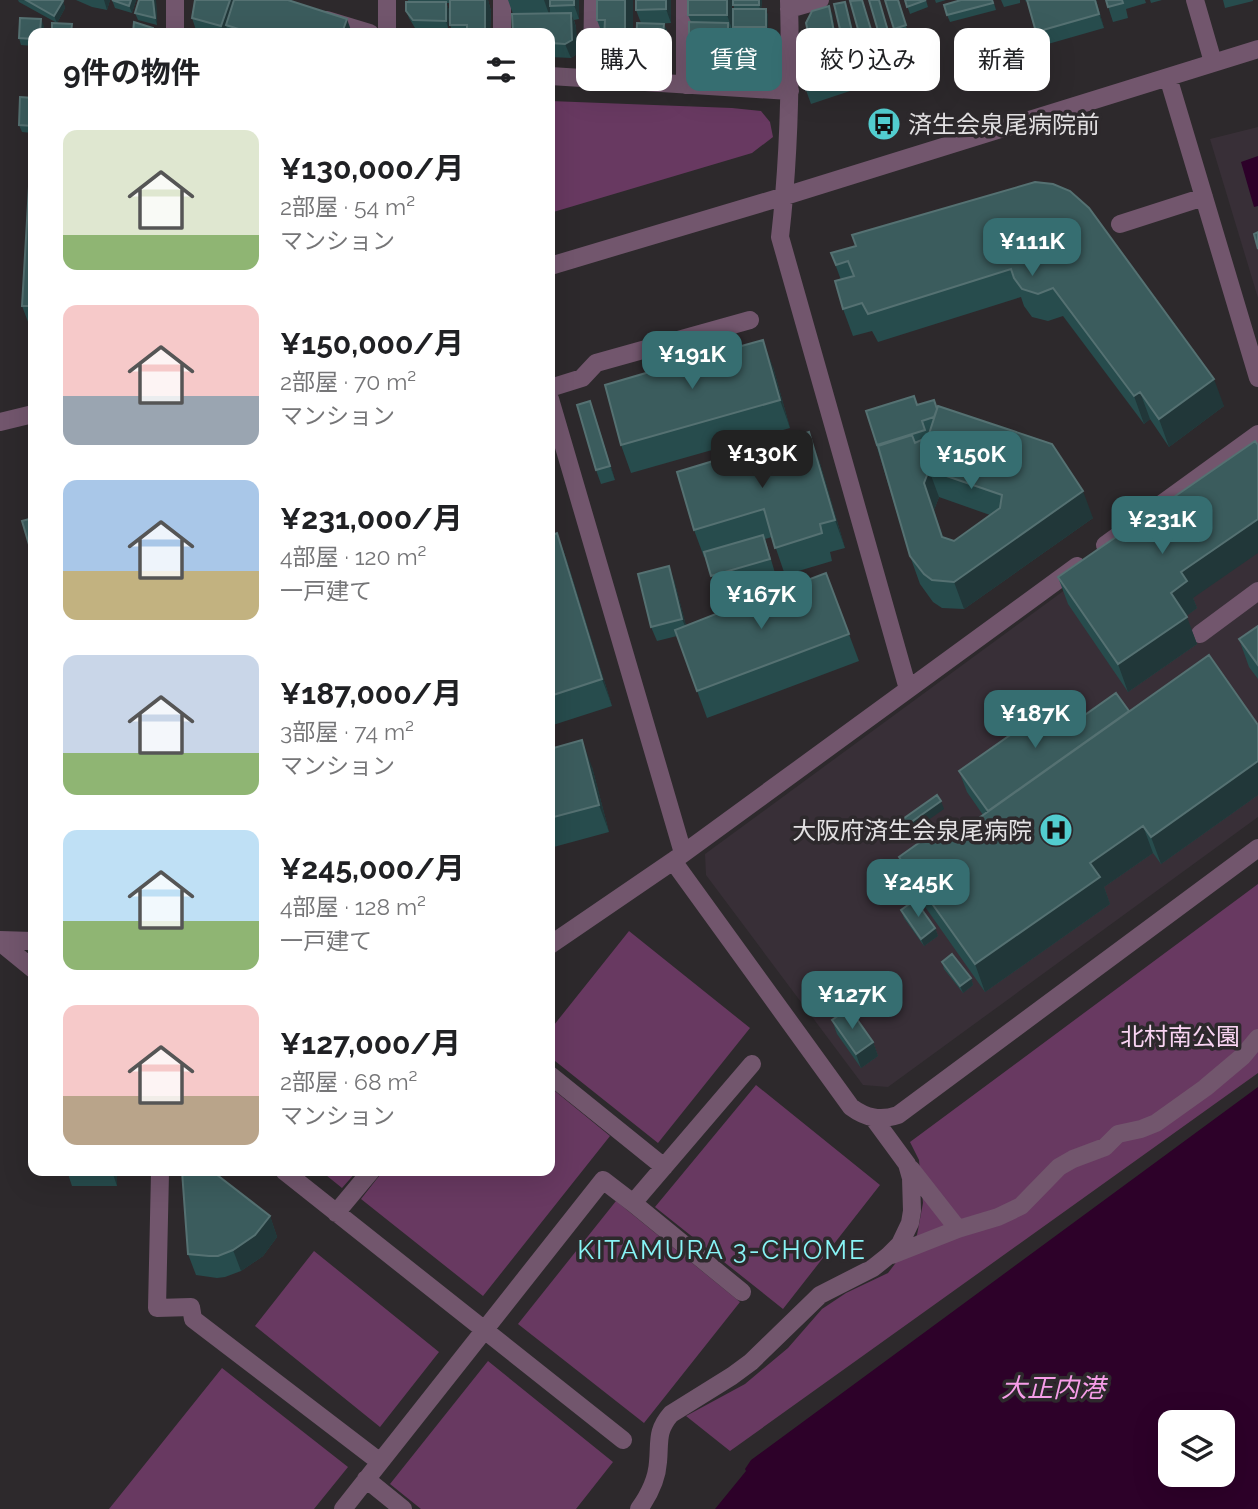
<!DOCTYPE html>
<html lang="ja">
<meta charset="utf-8">
<style>
body{margin:0;font-family:Raleway,"Noto Sans JP",sans-serif;background:#f2f2f2;color:#202124;height:100vh;display:flex;flex-direction:column;font-size:26px;white-space:nowrap}
*{box-sizing:border-box;margin:0}
p{font-size:23px;color:#757577}
.icon{flex:none;width:38px;height:38px;fill:none;stroke:currentColor;stroke-width:2;stroke-linecap:round;stroke-linejoin:round}
.map{position:relative;flex:1;overflow:hidden}
.side{position:absolute;left:28px;top:28px;width:527px;height:1148px;display:flex;flex-direction:column;background:#fff;border-radius:14px;box-shadow:0 7px 28px #0002}
.side>*{flex:none}
.top-card{position:absolute;left:576px;top:28px;width:576px;height:63px;display:flex;gap:14px}
.controls{position:absolute;left:1158px;top:1410px;display:grid;gap:14px}
.controls a{display:grid;place-items:center;width:77px;height:77px;border-radius:14px;background:#fff;box-shadow:0 7px 28px #0002;font-size:35px}
.price{position:absolute;translate:-50% -60px;padding:0 16px;border-radius:14px;background:#366e71;color:#fff;font-size:23px;line-height:46px;filter:drop-shadow(0 2px 4px #0008)}
.price::after{content:'';position:absolute;left:50%;top:42px;width:21px;height:16px;margin-left:-10px;background:inherit;clip-path:polygon(0 0,100% 0,50% 100%)}
.price.selected{background:#222;color:#fff}
ul{padding:0;list-style:none}
li{display:flex;align-items:center;gap:21px;height:175px;padding:0 35px}
li span{display:grid;place-items:center;flex:none;width:196px;height:140px;border-radius:14px;color:#555}
li>.icon{margin-inline-start:auto}
span .icon{width:84px;height:84px;fill:#fffc;stroke-width:1}
li b{font-size:30px}
h2{display:flex;justify-content:space-between;align-items:center;height:84px;padding:0 35px;font-size:30px}
.chip{padding:0 24px;border-radius:14px;background:#fff;box-shadow:0 7px 28px #0002;font-size:24px;line-height:63px}
.chip.selected{background:#366e71;color:#fff}
.map>svg:first-child{display:block}
.built{fill:#382f37}
.green{fill:#683961}
.water{fill:#2d0129;fill-rule:evenodd}
.lines{fill:none;stroke-linecap:round;stroke-linejoin:round}
.minor{stroke:#72566d;stroke-width:18}
.wall{fill:#274c4d;fill-rule:evenodd}
.shaded-wall{fill:#213739}
.building{fill:#3b5c5d;stroke:#557172;stroke-width:2;fill-rule:evenodd}
.labels{text-anchor:middle;dominant-baseline:central;stroke-width:7;stroke-linejoin:round;paint-order:stroke}
.poi-label{font-size:24px;fill:#e2e0e2;stroke:#2d292c;text-anchor:start}
.park-label{font-size:24px;fill:#f9d4f2;stroke:#2d292c}
.neighbourhood-label{font-size:26px;letter-spacing:2px;fill:#88f4f6;stroke:#2d292c}
.water-label{font-size:26px;font-style:italic;fill:#f69de8;stroke:#2d292c}
</style>
<div class="map">
<svg width="1258" height="1509" viewBox="0 0 1258 1509">
<rect width="100%" height="100%" fill="#2d292c"/>
<path class="built" d="M1258,127v171l-48,-159z
M1246,457l12,1v359l-370,270 -25,-2 -157,-210 -1,-21z"/>
<path class="green" d="M550,101l182,7 29,3 9,11 3,15 -21,16 -202,60z
M1258,884v189l-528,378 -44,-35 59,-32 43,-36 34,-39 24,-16 42,-20 29,-38 6,-32 -4,-43 -9,-18z
M629,931l121,97 -92,115 -108,-86v-27z
M756,1085l124,100 -97,124 -128,-102z
M550,1087l60,49 -127,160 -122,-97 22,-28h167z
M321,1171h36l-15,17z
M616,1201l124,101 -96,121 -126,-99z
M314,1251l125,101 -59,75 -125,-101z
M488,1361l125,101 -37,47h-155l-31,-25z
M222,1368l126,99 -34,42h-205z"/>
<path class="water" d="M1258,156v50l-4,1 -13,-45z
M1258,1087v422h-543l31,-38 -1,-2 6,-9zM1171,1423h52v52h-52z"/>
<g class="lines">
<path class="minor" d="M175,0v33
M387,0v33
M789,0c2,79 0,158 -9,237l128,452
M1195,0l18,62
M789,9l31,-9
M327,20l43,13
M502,33v-33
M550,76l240,15
M1168,77l90,301
M592,79l1,-79
M685,85v-85
M1120,224l84,-27
M550,266l235,-70 473,-147
M550,388l32,-10 14,-15 154,-43
M550,399l133,454
M0,422l33,-8
M1105,545l153,-111
M1200,634l58,-43
M673,861l178,246c15,11 29,14 47,8l360,-267
M0,940l33,1
M0,942l33,27
M550,945l123,-84 404,-295
M550,1075l114,92
M911,1169l47,60 40,-12 23,-11 38,-39 14,-8 32,-12 13,-13 23,-5 15,-6 49,-35 38,-32 15,-18
M161,1171l-1,2 -3,135 34,-1 2,12 187,143
M284,1171l339,269
M633,1203l109,89
M336,1213l35,-42
M892,1255l66,-26
M366,1479l37,30
M343,1509l260,-329 30,23 119,-139
M639,1509c10,-14 18,-30 19,-47 2,-20 -2,-31 13,-48l61,-38 19,-14 69,-67 53,-27 15,-12 12,-12 10,-21 2,-12 -1,-33 -4,-14 -33,-45"/>
</g>
<path class="wall" d="M18,0l45,1 2,7 -8,15 17,8 -17,-8 -38,-21z
M76,0h34l-3,10 -15,-3z
M112,0h24l-4,13 -17,-5z
M139,0h17l1,25 -19,-5 -3,-7z
M233,0l1,1 118,32h-156v-3l-4,-12z
M408,0h80l3,11 -1,22h-37l-3,-8v-22h-4l3,7 -1,18h-33l-6,-10 -3,-7 2,-9z
M508,0h71v19l-5,1 2,7 1,27 -6,4 -21,-1v-24l-37,-19z
M597,0h36v60h-21l-15,-40z
M671,0v23l-18,1h11l3,7 -2,23 -7,5 -19,-1 -3,-7 5,-28 -5,-13z
M732,0v29h-1l2,8v32l-24,-1 -4,-11h-11l-5,-14 2,-21 -3,-7z
M733,0h29l-1,9h5l2,7v18l3,7 -2,20 -6,9h-23l-5,-14v-23l-2,-6 1,-18z
M862,0l14,44 -12,3 -3,-7z
M879,0l12,38 -10,3 -2,-7z
M885,0h14l9,33 -11,3z
M905,0h21l2,7 -18,7z
M935,0h11l-10,3z
M993,0l3,10 -46,12 -3,-7z
M1001,0h19v3l-16,4z
M1025,0h71l8,28 -63,18 -14,-45 -1,1z
M1106,0h39l1,3 -20,6 2,9 -15,4z
M1150,0h12l-11,3z
M1223,0h30v1l-28,7z
M845,2l13,49 -11,2 -3,-7z
M832,13l4,26 -24,5 -3,-7z
M44,26l-11,7v13l-12,-1 -2,-7z
M835,49l15,42 -39,13 -9,-25 6,-2z
M33,98v229h-3l-8,-21 10,-173 -10,-1 -3,-7z
M1035,182l189,224 -55,41 -19,-28 -6,5 -81,-108 -15,5 -16,-4 -8,-11 -3,-9 -143,45 -6,-11 -19,5 -10,-27 -2,-29 -10,-27 25,-7z
M773,367l17,61 -159,45 -10,-28z
M917,404l20,4 156,110 -129,91 -22,-1 -9,-6 -13,-18 -10,-28 -44,-145zM939,497l51,18 -36,26 -11,-4 -9,-27z
M595,415l20,65 -14,4 -5,-14z
M819,460l26,88 -15,4 2,9 -47,14 -13,-38 -7,2 10,34 -24,7 7,18 68,-25 33,88 -152,57 -30,-82 -20,5 -6,-14 23,-47 12,46 58,-23v-21l-28,8 -10,-33h-2l-10,-27z
M557,533l10,28 45,145 -62,20v-190z
M1058,577l135,21 4,10 -11,8 11,28 -69,48 -60,-88z
M1258,626v53l-9,-12 -10,-28z
M1129,711l129,14v70l-97,69 -8,-11 -49,34 6,17 -125,88 -76,-108 -10,-27 46,-15 38,-27 -16,-23 -8,-21 113,-47z
M550,749l42,18 17,65 -59,16z
M901,910l34,18 3,8 -14,10 -20,-28z
M942,962l29,16 2,7 -10,8 -19,-24z
M832,1020l41,22 5,14 -17,12 -24,-34z
M67,1171h50v15h-45z
M270,1216l7,21 -14,19 -22,15 -16,6 -8,1 -21,-3 -8,-21z"/>
<path class="shaded-wall" d="M104,0h6l-3,10z
M131,0h5l-4,13 -3,-7z
M153,0h3l1,25 -2,-7z
M230,0h3l4,11 -11,14 2,8h-5l-2,-7z
M485,0h3l3,11 -1,22h-4l-1,-3z
M544,0h6v17z
M574,0h5v19l-5,-14z
M625,0h8v60l-8,-21z
M666,0h5v23l-5,-14z
M727,0h5v29l-5,-14z
M759,0h3l-1,12 -2,-7z
M1095,0h1l8,28 -5,-14z
M63,1l2,7 -8,15 -3,-7z
M446,2l3,8 -1,18 -2,-7z
M845,2l3,7 10,42 -3,-7z
M829,6l3,7 4,26 -2,-7z
M766,9l2,7v18l-2,-7z
M571,13l5,14 1,27 -6,4 -6,-14z
M41,19l3,7v7h-4z
M347,19l5,14h-10z
M728,23l5,14v32l-5,-15z
M664,24l3,7 -2,23 -7,5 -3,-7z
M765,27l6,14 -2,20 -6,9 -5,-14z
M763,340l10,27 17,61 -10,-28z
M1214,379l10,27 -55,41 -10,-28z
M1140,392l10,27 -6,5 -10,-28z
M590,401l5,14 20,65 -5,-14z
M809,432l10,28 26,88 -10,-28z
M929,470l10,27 -5,13 18,55 -28,-82z
M1083,491l10,27 -129,91 -10,-27z
M1258,519v34l-65,45 4,10 -16,12 -10,-27 10,-21z
M557,533l10,28 45,145 -10,-27z
M669,566l5,14 14,53 -6,-14z
M1187,617l10,27 -69,48 -10,-28z
M582,740l10,27 17,65 -10,-27z
M1258,761v34l-97,69 -10,-27z
M941,801l3,8 -44,31 -3,-8z
M1143,826l10,27 -49,34 6,17 -125,88 -10,-28 115,-101z
M935,928l3,8 -14,10 -3,-7z
M971,978l2,7 -10,8 -3,-7z
M873,1042l5,14 -17,12 -5,-14z
M112,1171h5v15z
M270,1216l7,21 -14,19 -22,15 -8,-21z"/>
<path class="building" d="M26,0h35l2,1 -9,15z
M112,0h19l-2,6z
M139,0h14l2,18 -20,-5z
M195,0h35l-9,26 -29,-8z
M234,0h54l59,19 -5,14h-91l-25,-8z
M450,0h35v30h-18v-5h-17z
M550,0h24v5l-24,1z
M597,0h28v39h-21l1,-19h-8z
M636,0h30v9l-30,1z
M688,0h39v15h-39z
M733,0h26v5h-26z
M862,0l11,36 -12,4 -11,-39z
M869,0h10l9,31 -9,3z
M885,0h13l8,25 -12,4z
M905,0h21l-19,7z
M961,0h31l1,3 -46,12 -3,-10z
M1027,0h68l4,14 -63,18z
M1106,0h16l1,3 -15,4z
M406,2h40v19l-33,-1 -7,-9z
M845,2l10,42 -11,2 -10,-42z
M829,6l5,26 -25,5 -3,-14 6,-12z
M733,9h33v18h-33z
M571,13l1,27 -7,4 -15,-1v-10h-37l-1,-19z
M20,18l21,1 -1,14h-7v6l-14,-1z
M134,22l19,6v5h-20z
M689,22l39,1v31h-24v-11h-15z
M52,23l20,1 -1,9h-19z
M637,23l27,1 -2,23 -7,5 -19,-1z
M735,27h30l-1,20 -6,9h-23z
M835,49l9,28 -38,13 -4,-11 6,-2 -6,-17z
M20,97l13,1v28l-14,-1z
M33,118v188h-11z
M1035,182l18,2 17,7 19,17 125,171 -55,40 -19,-27 -6,4 -81,-108 -15,6 -16,-5 -8,-11 -3,-9 -143,45 -6,-11 -19,6 -8,-28 19,-5 -6,-15 -12,4 -5,-12 25,-7 -4,-11z
M1258,232v17l-4,-15z
M685,340l6,20 72,-20 17,60 -159,45 -16,-60 75,-22 -6,-21z
M914,396l3,9 17,-5 3,9 -3,8 -12,4 3,9 -48,15 -11,-34z
M590,401l20,65 -14,4 -19,-65z
M938,406l114,38 31,47 -129,91 -22,-2 -8,-6 -14,-18 -32,-110 34,-11 3,8 13,-6zM929,470l73,25 -2,13 -46,33 -12,-4 -18,-54z
M809,432l26,88 -15,4 2,9 -47,15 -11,-39 -70,21 -17,-58z
M1255,441l3,4v74l-77,53 6,9 -16,12 16,24 -69,47 -60,-87z
M33,518v29l-3,1 -8,-27z
M557,533l45,146 -52,17v-160z
M763,535l7,24 -59,17 -7,-24z
M669,566l13,53 -31,8 -13,-53z
M826,573l23,61 -152,57 -22,-61 69,-27 -6,-19 13,-4 6,19z
M1258,626v39l-19,-26z
M1209,655l49,70v36l-107,76 -8,-11 -53,37 10,14 -125,87 -76,-107 38,-27 8,12z
M1116,693l13,18 -141,100 -29,-40 98,-69 15,22z
M582,740l17,65 -49,13v-69z
M937,795l4,6 -44,31 -4,-6z
M915,900l20,28 -14,11 -20,-29z
M952,954l19,24 -11,8 -18,-24z
M849,1008l24,34 -17,12 -24,-34z
M182,1171h30l58,45 -15,19 -22,15 -15,6h-9l-21,-2z"/>
<defs>
<symbol id="bus-disc" viewBox="-11 -11 22 22"><circle r="9.5" fill="#52cdcf" stroke="#2d292c"/><path d="M-5-6H5V4H4V6H2V4H-2V6H-4V4H-5ZM-3.5-4V0h7V-4ZM-3.5 1.2v1.5H-2V1.2ZM2 1.2v1.5H3.5V1.2Z" fill="#111"/></symbol>
<symbol id="hospital-disc" viewBox="-11 -11 22 22"><circle r="9.5" fill="#52cdcf" stroke="#2d292c"/><path d="M-5-5h3v3.5h4V-5h3V5h-3V1.5h-4V5h-3Z" fill="#111"/></symbol>
</defs>
<g fill-rule="evenodd">
<use href="#bus-disc" x="865" y="105" width="38" height="38"/>
<use href="#hospital-disc" x="1037" y="811" width="38" height="38"/>
</g>
<g class="labels">
<g class="poi-label">
<text x="908" y="124">済生会泉尾病院前</text>
<text x="1032" y="830" text-anchor="end">大阪府済生会泉尾病院</text>
</g>
<g class="park-label">
<text x="1180" y="1036">北村南公園</text>
</g>
<g class="neighbourhood-label">
<text x="722" y="1250">KITAMURA 3-CHOME</text>
</g>
<g class="water-label">
<text x="1053" y="1388">大正内港</text>
</g>
</g>
</svg>
<div class="controls">
<a><svg class="icon" aria-label="layers" viewBox="0 0 24 24"><path d="M12 4l9 5-9 5-9-5zM3 14l9 5 9-5"/></svg></a>
</div>
<b class="price" style="left:1032px;top:278px">¥111K</b>
<b class="price" style="left:692px;top:391px">¥191K</b>
<b class="price selected" style="left:762px;top:490px">¥130K</b>
<b class="price" style="left:971px;top:491px">¥150K</b>
<b class="price" style="left:1162px;top:556px">¥231K</b>
<b class="price" style="left:761px;top:631px">¥167K</b>
<b class="price" style="left:1035px;top:750px">¥187K</b>
<b class="price" style="left:918px;top:919px">¥245K</b>
<b class="price" style="left:852px;top:1031px">¥127K</b>
<div class="top-card">
<a class="chip">購入</a>
<a class="chip selected">賃貸</a>
<a class="chip">絞り込み</a>
<a class="chip">新着</a>
</div>
<section class="side">
<h2>9件の物件<svg class="icon" aria-label="filters" viewBox="0 0 24 24"><path d="M4 7h16M4 17h16"/><circle cx="9" cy="7" r="2"/><circle cx="15" cy="17" r="2"/></svg></h2>
<ul>
<li><span style="background:linear-gradient(#dfe7d0 75%,#8fb573 0)"><svg class="icon" aria-label="home" viewBox="0 0 24 24"><path d="M3 11l9-7 9 7M6 9v11h12V9"/></svg></span><div><b>¥130,000/月</b><p>2部屋 · 54 m²</p><p>マンション</p></div></li>
<li><span style="background:linear-gradient(#f6c9c9 65%,#9aa5b1 0)"><svg class="icon" aria-label="home" viewBox="0 0 24 24"><path d="M3 11l9-7 9 7M6 9v11h12V9"/></svg></span><div><b>¥150,000/月</b><p>2部屋 · 70 m²</p><p>マンション</p></div></li>
<li><span style="background:linear-gradient(#a9c7e8 65%,#c2b280 0)"><svg class="icon" aria-label="home" viewBox="0 0 24 24"><path d="M3 11l9-7 9 7M6 9v11h12V9"/></svg></span><div><b>¥231,000/月</b><p>4部屋 · 120 m²</p><p>一戸建て</p></div></li>
<li><span style="background:linear-gradient(#c9d6e8 70%,#8fb573 0)"><svg class="icon" aria-label="home" viewBox="0 0 24 24"><path d="M3 11l9-7 9 7M6 9v11h12V9"/></svg></span><div><b>¥187,000/月</b><p>3部屋 · 74 m²</p><p>マンション</p></div></li>
<li><span style="background:linear-gradient(#bfe0f5 65%,#8fb573 0)"><svg class="icon" aria-label="home" viewBox="0 0 24 24"><path d="M3 11l9-7 9 7M6 9v11h12V9"/></svg></span><div><b>¥245,000/月</b><p>4部屋 · 128 m²</p><p>一戸建て</p></div></li>
<li><span style="background:linear-gradient(#f6c9c9 65%,#b9a48a 0)"><svg class="icon" aria-label="home" viewBox="0 0 24 24"><path d="M3 11l9-7 9 7M6 9v11h12V9"/></svg></span><div><b>¥127,000/月</b><p>2部屋 · 68 m²</p><p>マンション</p></div></li>
</ul>
</section>
</div>
